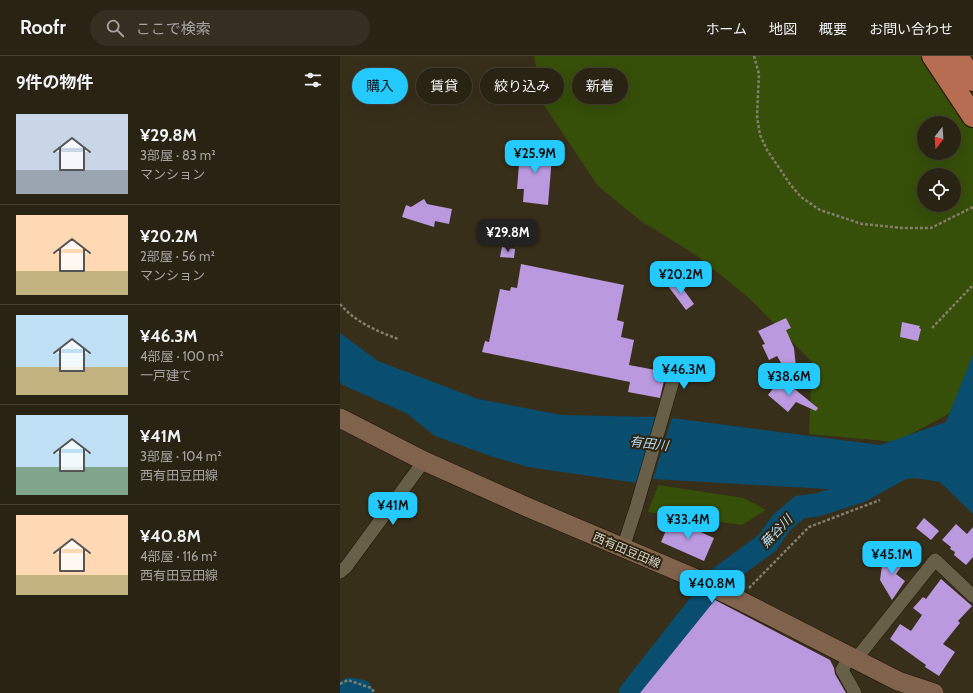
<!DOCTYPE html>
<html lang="ja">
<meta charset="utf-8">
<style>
body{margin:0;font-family:Cabin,"Noto Sans JP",sans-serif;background:#352f22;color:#f1f3f6;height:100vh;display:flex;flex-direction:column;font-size:15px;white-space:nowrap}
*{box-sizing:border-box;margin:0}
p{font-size:13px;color:#a5a4a0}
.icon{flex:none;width:22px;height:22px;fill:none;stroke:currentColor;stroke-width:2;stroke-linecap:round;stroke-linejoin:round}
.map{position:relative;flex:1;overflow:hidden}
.panel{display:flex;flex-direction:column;background:#292314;width:340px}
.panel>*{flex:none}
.top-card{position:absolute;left:12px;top:12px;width:380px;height:36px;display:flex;gap:8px}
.needle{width:26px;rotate:197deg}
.tools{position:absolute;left:577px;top:60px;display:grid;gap:8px}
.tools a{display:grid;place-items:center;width:44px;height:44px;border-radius:50%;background:#292314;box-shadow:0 4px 16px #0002,0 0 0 1px #454034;font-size:20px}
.price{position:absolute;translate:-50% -34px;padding:0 9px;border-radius:8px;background:#24c9fe;color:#111;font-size:13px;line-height:26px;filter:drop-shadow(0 1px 2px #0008)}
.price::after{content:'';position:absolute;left:50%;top:24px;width:12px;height:9px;margin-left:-6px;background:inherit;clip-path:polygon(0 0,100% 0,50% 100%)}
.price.selected{background:#222;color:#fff}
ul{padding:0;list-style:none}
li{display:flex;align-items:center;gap:12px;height:100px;padding:0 16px}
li+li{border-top:1px solid #454034}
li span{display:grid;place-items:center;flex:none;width:112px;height:80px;border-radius:0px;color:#555}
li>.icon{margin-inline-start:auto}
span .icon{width:48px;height:48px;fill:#fffc;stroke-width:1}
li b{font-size:17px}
h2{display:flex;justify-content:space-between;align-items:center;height:48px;padding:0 16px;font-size:17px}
.tag{padding:0 14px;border-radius:18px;background:#292314;box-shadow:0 4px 16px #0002,0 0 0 1px #454034;font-size:14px;line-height:36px}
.tag.selected{background:#24c9fe;color:#111}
header{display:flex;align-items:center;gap:24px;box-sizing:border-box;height:56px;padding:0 20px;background:#292314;border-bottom:1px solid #454034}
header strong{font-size:19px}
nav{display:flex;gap:22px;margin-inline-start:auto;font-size:14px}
.search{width:280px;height:36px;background:#352f22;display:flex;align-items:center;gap:10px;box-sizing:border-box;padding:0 14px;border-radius:22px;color:#a5a4a0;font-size:15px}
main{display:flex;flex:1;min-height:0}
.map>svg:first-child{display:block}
.green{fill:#364f09;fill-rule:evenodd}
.water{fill:#094d6f}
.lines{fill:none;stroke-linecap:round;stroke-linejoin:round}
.river{stroke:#094d6f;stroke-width:23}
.building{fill:#ba99df}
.minor-casing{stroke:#1e1704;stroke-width:14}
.secondary-casing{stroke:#1e1704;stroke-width:20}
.motorway-casing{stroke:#1e1704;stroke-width:24}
.path{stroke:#847d6c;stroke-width:2.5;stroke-dasharray:3 2;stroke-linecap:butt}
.minor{stroke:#685f49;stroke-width:13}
.secondary{stroke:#80634c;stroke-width:19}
.motorway{stroke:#b76d52;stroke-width:22}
.labels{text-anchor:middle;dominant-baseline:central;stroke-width:4;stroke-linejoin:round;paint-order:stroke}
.street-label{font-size:12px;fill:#dad5c8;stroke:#2d2511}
.water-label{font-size:13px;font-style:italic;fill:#b4daf4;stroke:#2d2511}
</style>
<header>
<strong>Roofr</strong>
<div class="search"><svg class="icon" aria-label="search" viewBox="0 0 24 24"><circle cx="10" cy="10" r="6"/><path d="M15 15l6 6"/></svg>ここで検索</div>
<nav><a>ホーム</a><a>地図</a><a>概要</a><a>お問い合わせ</a></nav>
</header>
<main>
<section class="panel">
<h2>9件の物件<svg class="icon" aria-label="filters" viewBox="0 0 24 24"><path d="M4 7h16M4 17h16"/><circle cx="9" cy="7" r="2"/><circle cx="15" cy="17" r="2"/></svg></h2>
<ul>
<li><span style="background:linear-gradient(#c9d6e8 70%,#9aa5b1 0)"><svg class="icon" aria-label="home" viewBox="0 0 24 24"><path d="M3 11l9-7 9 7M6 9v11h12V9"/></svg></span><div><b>¥29.8M</b><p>3部屋 · 83 m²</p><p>マンション</p></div></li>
<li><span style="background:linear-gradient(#ffd9b3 70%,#c2b280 0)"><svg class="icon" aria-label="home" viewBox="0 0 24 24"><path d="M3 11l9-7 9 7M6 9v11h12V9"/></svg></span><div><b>¥20.2M</b><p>2部屋 · 56 m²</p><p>マンション</p></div></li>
<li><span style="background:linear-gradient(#bfe0f5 65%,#c2b280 0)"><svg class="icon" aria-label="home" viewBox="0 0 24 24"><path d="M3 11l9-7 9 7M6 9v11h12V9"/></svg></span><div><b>¥46.3M</b><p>4部屋 · 100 m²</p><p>一戸建て</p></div></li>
<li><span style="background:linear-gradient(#bfe0f5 65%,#7fa58c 0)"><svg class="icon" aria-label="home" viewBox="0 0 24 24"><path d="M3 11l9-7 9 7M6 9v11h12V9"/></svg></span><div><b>¥41M</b><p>3部屋 · 104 m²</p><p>西有田豆田線</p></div></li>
<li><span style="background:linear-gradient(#ffd9b3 75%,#c2b280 0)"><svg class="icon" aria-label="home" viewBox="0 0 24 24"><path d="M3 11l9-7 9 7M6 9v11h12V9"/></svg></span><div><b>¥40.8M</b><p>4部屋 · 116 m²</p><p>西有田豆田線</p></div></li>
</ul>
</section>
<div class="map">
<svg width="633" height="637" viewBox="0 0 633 637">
<rect width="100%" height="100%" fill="#372f1a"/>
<path class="green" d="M194,0h439v333l-6,15 -71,38 -87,-8 3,-72 -63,-64 -53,-43 -55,-34 -43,-35 -55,-82zM584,67h30v30h-30zM584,119h30v30h-30z
M318,429l86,13 22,12 -24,15 -94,-13z"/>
<path class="water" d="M0,277l38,28 100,38 84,16 94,2 -19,66 -109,-16 -35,-10 -58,-21 -29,-23 -59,-26 -7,-4z
M633,299v159l-33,-32 -25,-4 -88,11 -174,-10 19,-61 208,27 66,-23z"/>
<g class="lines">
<path class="river" d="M2,637l8,-4 11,2 1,2
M290,637l92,-117 45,-33 15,-21 18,-15 17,-2 44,-14 41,-23"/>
</g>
<path class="building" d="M191,85l17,1 -1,12 5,2 -4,49 -25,-3 1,-13h-7l3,-37 10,2z
M84,143l3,5 25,5 -3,15 -14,-3 -1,6 -32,-10 4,-12 5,2z
M162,191l13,2 -1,9 -14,-1z
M181,208l103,21 -7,35 7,2 -3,15 13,3 -5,25 37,7 -6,26 -32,-6 2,-10 -148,-30 3,-11 4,1 11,-53 10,2 1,-4 6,1z
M336,223l18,25 -8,6 -18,-24z
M446,262l5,10 -5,2 8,18 2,19 -9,6 -10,-17 -8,4 -7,-15 3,-1 -7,-13z
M562,266l18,4 -1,2 2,1 -3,12 -18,-4z
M441,322l37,30 -2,3 -20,-9 -8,10 -20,-17z
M584,462l15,13 -8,9 -15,-12z
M331,463l43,19 -10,23 -43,-19z
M616,468l11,10 6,-7v30l-7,8 -12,-10 1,-3 -5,-3 1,-2 -9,-7z
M556,495l8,6 -3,5 2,2 -7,10 9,7 -13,19 -12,-20 2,-15h4z
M601,523l31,27 -14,15 2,2 -17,21 12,8 -16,24 -14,-9 1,-2 -36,-26 10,-15 11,7 11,-16 -9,-7 10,-11 3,2z
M375,544l115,60 4,8 1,6 11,19h-206z"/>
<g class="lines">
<defs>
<path id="minor" d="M283,492l13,-40 41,-141
M0,516l6,-5 78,-106
M510,600l-8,14 13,23
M516,603l79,-99 38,36"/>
<path id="secondary" d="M0,362l84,43 103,46 165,70 53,26 153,78 36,12"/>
<path id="motorway" d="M593,0l40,60
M617,0l16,24"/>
</defs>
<use href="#minor" class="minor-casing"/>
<use href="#secondary" class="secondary-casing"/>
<use href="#motorway" class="motorway-casing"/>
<path class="path" d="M414,0l5,18 -2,42 3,19 7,15 23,34 11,13 19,13 42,14 40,4h29l42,-21
M0,248c15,18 37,27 58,35
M592,272l41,-43
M409,532l60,-61 71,-27
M0,628l8,-4 23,8 4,5"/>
<use href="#minor" class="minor"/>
<use href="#secondary" class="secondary"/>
<use href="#motorway" class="motorway"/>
</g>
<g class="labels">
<g class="street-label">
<text transform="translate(287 494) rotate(23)">西有田豆田線</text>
</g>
<g class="water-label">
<text transform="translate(309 387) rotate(7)">有田川</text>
<text transform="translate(436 475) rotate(-46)">蕪谷川</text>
</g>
</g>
</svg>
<div class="tools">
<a><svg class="needle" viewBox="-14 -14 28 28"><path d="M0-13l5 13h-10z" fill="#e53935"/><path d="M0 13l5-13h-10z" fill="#a5a4a0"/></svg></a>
<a><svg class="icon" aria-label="locate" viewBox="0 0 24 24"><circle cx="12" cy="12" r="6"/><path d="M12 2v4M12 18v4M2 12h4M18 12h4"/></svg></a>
</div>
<b class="price" style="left:195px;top:118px">¥25.9M</b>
<b class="price selected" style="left:168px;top:197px">¥29.8M</b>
<b class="price" style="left:341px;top:239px">¥20.2M</b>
<b class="price" style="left:344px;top:334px">¥46.3M</b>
<b class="price" style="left:449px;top:341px">¥38.6M</b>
<b class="price" style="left:53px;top:470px">¥41M</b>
<b class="price" style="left:348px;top:484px">¥33.4M</b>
<b class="price" style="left:552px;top:519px">¥45.1M</b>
<b class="price" style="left:372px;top:548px">¥40.8M</b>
<div class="top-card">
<a class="tag selected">購入</a>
<a class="tag">賃貸</a>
<a class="tag">絞り込み</a>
<a class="tag">新着</a>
</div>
</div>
</main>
